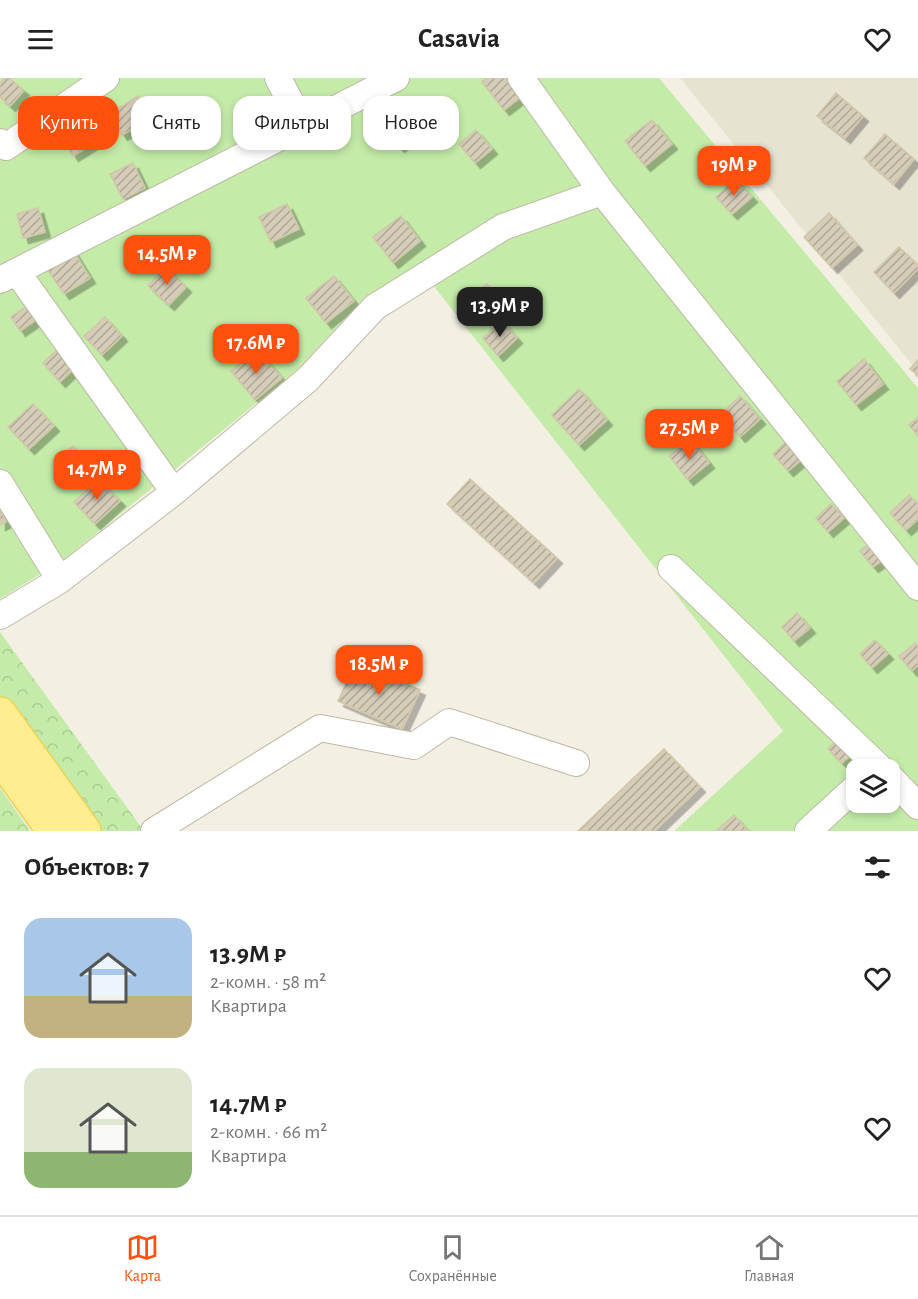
<!DOCTYPE html>
<html lang="ru">
<meta charset="utf-8">
<style>
body{margin:0;font-family:"Alegreya Sans",sans-serif;background:#f2f2f2;color:#222;height:100vh;display:flex;flex-direction:column;font-size:22px;white-space:nowrap}
*{box-sizing:border-box;margin:0}
p{font-size:20px;color:#767676}
.icon{flex:none;width:33px;height:33px;fill:none;stroke:currentColor;stroke-width:2;stroke-linecap:round;stroke-linejoin:round}
.map{position:relative;height:753px;overflow:hidden}
.panel{display:flex;flex-direction:column;background:#fff;flex:1}
.panel>*{flex:none}
.guide{position:absolute;left:18px;top:18px;width:600px;height:54px;display:flex;gap:12px}
.controls{position:absolute;left:846px;top:681px;display:grid;gap:12px}
.controls a{display:grid;place-items:center;width:54px;height:54px;border-radius:12px;background:#fff;box-shadow:0 3px 9px #0003;font-size:30px}
.price{position:absolute;translate:-50% -51px;padding:0 14px;border-radius:12px;background:#ff500e;color:#fff;font-size:20px;line-height:39px;filter:drop-shadow(0 2px 3px #0008)}
.price::after{content:'';position:absolute;left:50%;top:36px;width:18px;height:14px;margin-left:-9px;background:inherit;clip-path:polygon(0 0,100% 0,50% 100%)}
.price.selected{background:#222;color:#fff}
ul{padding:0;list-style:none}
li{display:flex;align-items:center;gap:18px;height:150px;padding:0 24px}
li span{display:grid;place-items:center;flex:none;width:168px;height:120px;border-radius:18px;color:#555}
li>.icon{margin-inline-start:auto}
span .icon{width:72px;height:72px;fill:#fffc;stroke-width:1}
li b{font-size:26px}
h2{display:flex;justify-content:space-between;align-items:center;height:72px;padding:0 24px;font-size:26px}
.chip{padding:0 21px;border-radius:18px;background:#fff;box-shadow:0 3px 9px #0003;font-size:21px;line-height:54px}
.chip.selected{background:#ff500e;color:#fff}
header{display:flex;justify-content:space-between;align-items:center;height:78px;padding:0 24px;background:#fff;font-size:27px;font-weight:600}
.dock{display:flex;justify-content:space-around;align-items:center;height:84px;border-top:2px solid #e0e0e0;background:#fff;font-size:16px;color:#767676}
.dock a{display:grid;justify-items:center;gap:3px}
.dock .selected{color:#ff500e}
.map>svg:first-child{display:block}
.residential{fill:#e7e3d1}
.forest{fill:url(#forest-crowns)}
.garden{fill:#c4eba8;fill-rule:evenodd}
.building{fill:url(#building-hatch);stroke:#d1c7aa;stroke-width:1.5;filter:url(#shadow)}
.lines{fill:none;stroke-linecap:round;stroke-linejoin:round}
.minor-casing{stroke:#bfb9a5;stroke-width:28}
.major-casing{stroke:#ecd258;stroke-width:36}
.minor{stroke:#fff;stroke-width:26}
.major{stroke:#ffed90;stroke-width:33}
</style>
<header><svg class="icon" aria-label="menu" viewBox="0 0 24 24"><path d="M4 6h16M4 12h16M4 18h16"/></svg>Casavia<svg class="icon" aria-label="heart" viewBox="0 0 24 24"><path d="M12 20l-8-8c-3-5 5-10 8-4 3-6 11-1 8 4z"/></svg></header>
<div class="map">
<svg width="918" height="753" viewBox="0 0 918 753">
<defs>
<pattern id="forest-crowns" width="20" height="18" patternUnits="userSpaceOnUse" patternTransform="scale(1.5)"><rect width="20" height="18" fill="#c4eba8"/><path d="M2 6a3 3 0 1 1 6 0M12 15a3 3 0 1 1 6 0" fill="none" stroke="#aacb91"/></pattern>
<pattern id="building-hatch" width="6" height="6" patternUnits="userSpaceOnUse" patternTransform="scale(1.5)"><rect width="6" height="6" fill="#d5cdb8"/><path d="M-1 1l2-2M0 6l6-6M5 7l2-2" fill="none" stroke="#afa896"/></pattern>
<filter id="shadow"><feDropShadow dx="5.5" dy="5.5" stdDeviation="0" flood-color="#0004"/></filter>
</defs>
<rect width="100%" height="100%" fill="#f3f0e3"/>
<path class="residential" d="M680,0h238v294z"/>
<path class="forest" d="M0,554l144,199h-55l-89,-125z
M0,710l30,43h-30z"/>
<path class="garden" d="M0,0h659l259,310v443h-244l109,-100 -365,-465 -53,31 -67,72 -232,189 -66,41zM856,692h34v32h-34z"/>
<path class="building" d="M5,0h4l15,12 -14,16 -10,-9v-14z
M486,0h21l15,18 -18,14 -22,-28z
M836,15l27,23 -18,22 -28,-22z
M138,18l13,22 -29,17 -13,-21z
M86,34l16,26 -29,18 -16,-26z
M400,36l16,19 -17,14 -16,-19z
M652,42l20,24 -27,22 -20,-25z
M476,52l16,19 -17,14 -16,-19z
M885,56l29,25 -20,25 -30,-26z
M133,85l12,25 -22,11 -13,-25z
M736,101l16,18 -20,17 -16,-17z
M287,126l12,25 -28,13 -12,-25z
M38,130l7,24 -22,6 -6,-24z
M829,135l28,32 -25,23 -28,-31z
M401,138l19,25 -27,22 -20,-26z
M899,169l19,18v4l-24,24 -20,-21z
M72,171l18,29 -26,16 -19,-28z
M166,189l20,20 -17,18 -21,-19z
M334,198l20,25 -28,22 -20,-25z
M487,206l15,18 -17,14 -15,-18z
M28,227l9,14 -17,12 -9,-14z
M105,239l17,19 -20,19 -18,-19z
M502,243l15,17 -19,18 -15,-18z
M63,266l18,18 -21,20 -17,-19z
M258,272l24,28 -27,22 -24,-29z
M864,281l19,25 -27,21 -19,-24z
M918,282v15l-8,-6z
M579,311l28,31 -28,25 -27,-30z
M740,318l20,23 -20,18 -20,-22z
M33,326l21,22 -25,23 -21,-22z
M918,339v19l-9,-11z
M792,358l16,18 -20,17 -15,-17z
M691,362l18,23 -21,17 -19,-24z
M73,368l11,12 -16,14 -11,-12z
M99,401l21,22 -25,23 -21,-22z
M470,401l87,79 -23,25 -87,-79z
M909,417l9,9v15l-12,11 -16,-17z
M831,426l13,14 -16,14 -12,-14z
M0,429l6,15 -6,3z
M875,461l13,17 -15,11 -13,-16z
M797,535l13,15 -16,13 -12,-14z
M875,562l13,14 -16,14 -12,-14z
M915,565l3,3v19l-6,6 -13,-15z
M356,584l64,28 -18,39 -64,-28z
M841,658l14,15 -13,12 -14,-14z
M664,671l36,38 -46,44h-76z
M734,737l14,16h-32z"/>
<g class="lines">
<defs>
<path id="minor" d="M278,0l25,48
M521,0l81,114 316,395
M0,64l6,5 100,-69
M17,194l157,220
M0,202l396,-202
M0,405l60,97
M671,490l211,202
M0,538l60,-36 114,-88 134,-113 67,-72 128,-80 99,-35
M890,699l28,29
M154,753l166,-103 94,18 35,-24 127,41
M808,753l48,-44"/>
<path id="major" d="M0,636l84,117
M0,678l54,75"/>
</defs>
<use href="#minor" class="minor-casing"/>
<use href="#major" class="major-casing"/>
<use href="#minor" class="minor"/>
<use href="#major" class="major"/>
</g>
</svg>
<div class="controls">
<a><svg class="icon" aria-label="layers" viewBox="0 0 24 24"><path d="M12 4l9 5-9 5-9-5zM3 14l9 5 9-5"/></svg></a>
</div>
<b class="price" style="left:734px;top:119px">19M ₽</b>
<b class="price" style="left:167px;top:208px">14.5M ₽</b>
<b class="price selected" style="left:500px;top:260px">13.9M ₽</b>
<b class="price" style="left:256px;top:297px">17.6M ₽</b>
<b class="price" style="left:689px;top:382px">27.5M ₽</b>
<b class="price" style="left:97px;top:423px">14.7M ₽</b>
<b class="price" style="left:379px;top:618px">18.5M ₽</b>
<div class="guide">
<a class="chip selected">Купить</a>
<a class="chip">Снять</a>
<a class="chip">Фильтры</a>
<a class="chip">Новое</a>
</div>
</div>
<section class="panel">
<h2>Объектов: 7<svg class="icon" aria-label="filters" viewBox="0 0 24 24"><path d="M4 7h16M4 17h16"/><circle cx="9" cy="7" r="2"/><circle cx="15" cy="17" r="2"/></svg></h2>
<ul>
<li><span style="background:linear-gradient(#a9c7e8 65%,#c2b280 0)"><svg class="icon" aria-label="home" viewBox="0 0 24 24"><path d="M3 11l9-7 9 7M6 9v11h12V9"/></svg></span><div><b>13.9M ₽</b><p>2-комн. · 58 m²</p><p>Квартира</p></div><svg class="icon" aria-label="heart" viewBox="0 0 24 24"><path d="M12 20l-8-8c-3-5 5-10 8-4 3-6 11-1 8 4z"/></svg></li>
<li><span style="background:linear-gradient(#dfe7d0 70%,#8fb573 0)"><svg class="icon" aria-label="home" viewBox="0 0 24 24"><path d="M3 11l9-7 9 7M6 9v11h12V9"/></svg></span><div><b>14.7M ₽</b><p>2-комн. · 66 m²</p><p>Квартира</p></div><svg class="icon" aria-label="heart" viewBox="0 0 24 24"><path d="M12 20l-8-8c-3-5 5-10 8-4 3-6 11-1 8 4z"/></svg></li>
</ul>
</section>
<nav class="dock">
<a class="selected"><svg class="icon" aria-label="map" viewBox="0 0 24 24"><path d="M3 6l6-2 6 2 6-2v14l-6 2-6-2-6 2zM9 4v14M15 6v14"/></svg>Карта</a>
<a><svg class="icon" aria-label="saved" viewBox="0 0 24 24"><path d="M7 4h10v16l-5-4-5 4z"/></svg>Сохранённые</a>
<a><svg class="icon" aria-label="home" viewBox="0 0 24 24"><path d="M3 11l9-7 9 7M6 9v11h12V9"/></svg>Главная</a>
</nav>
